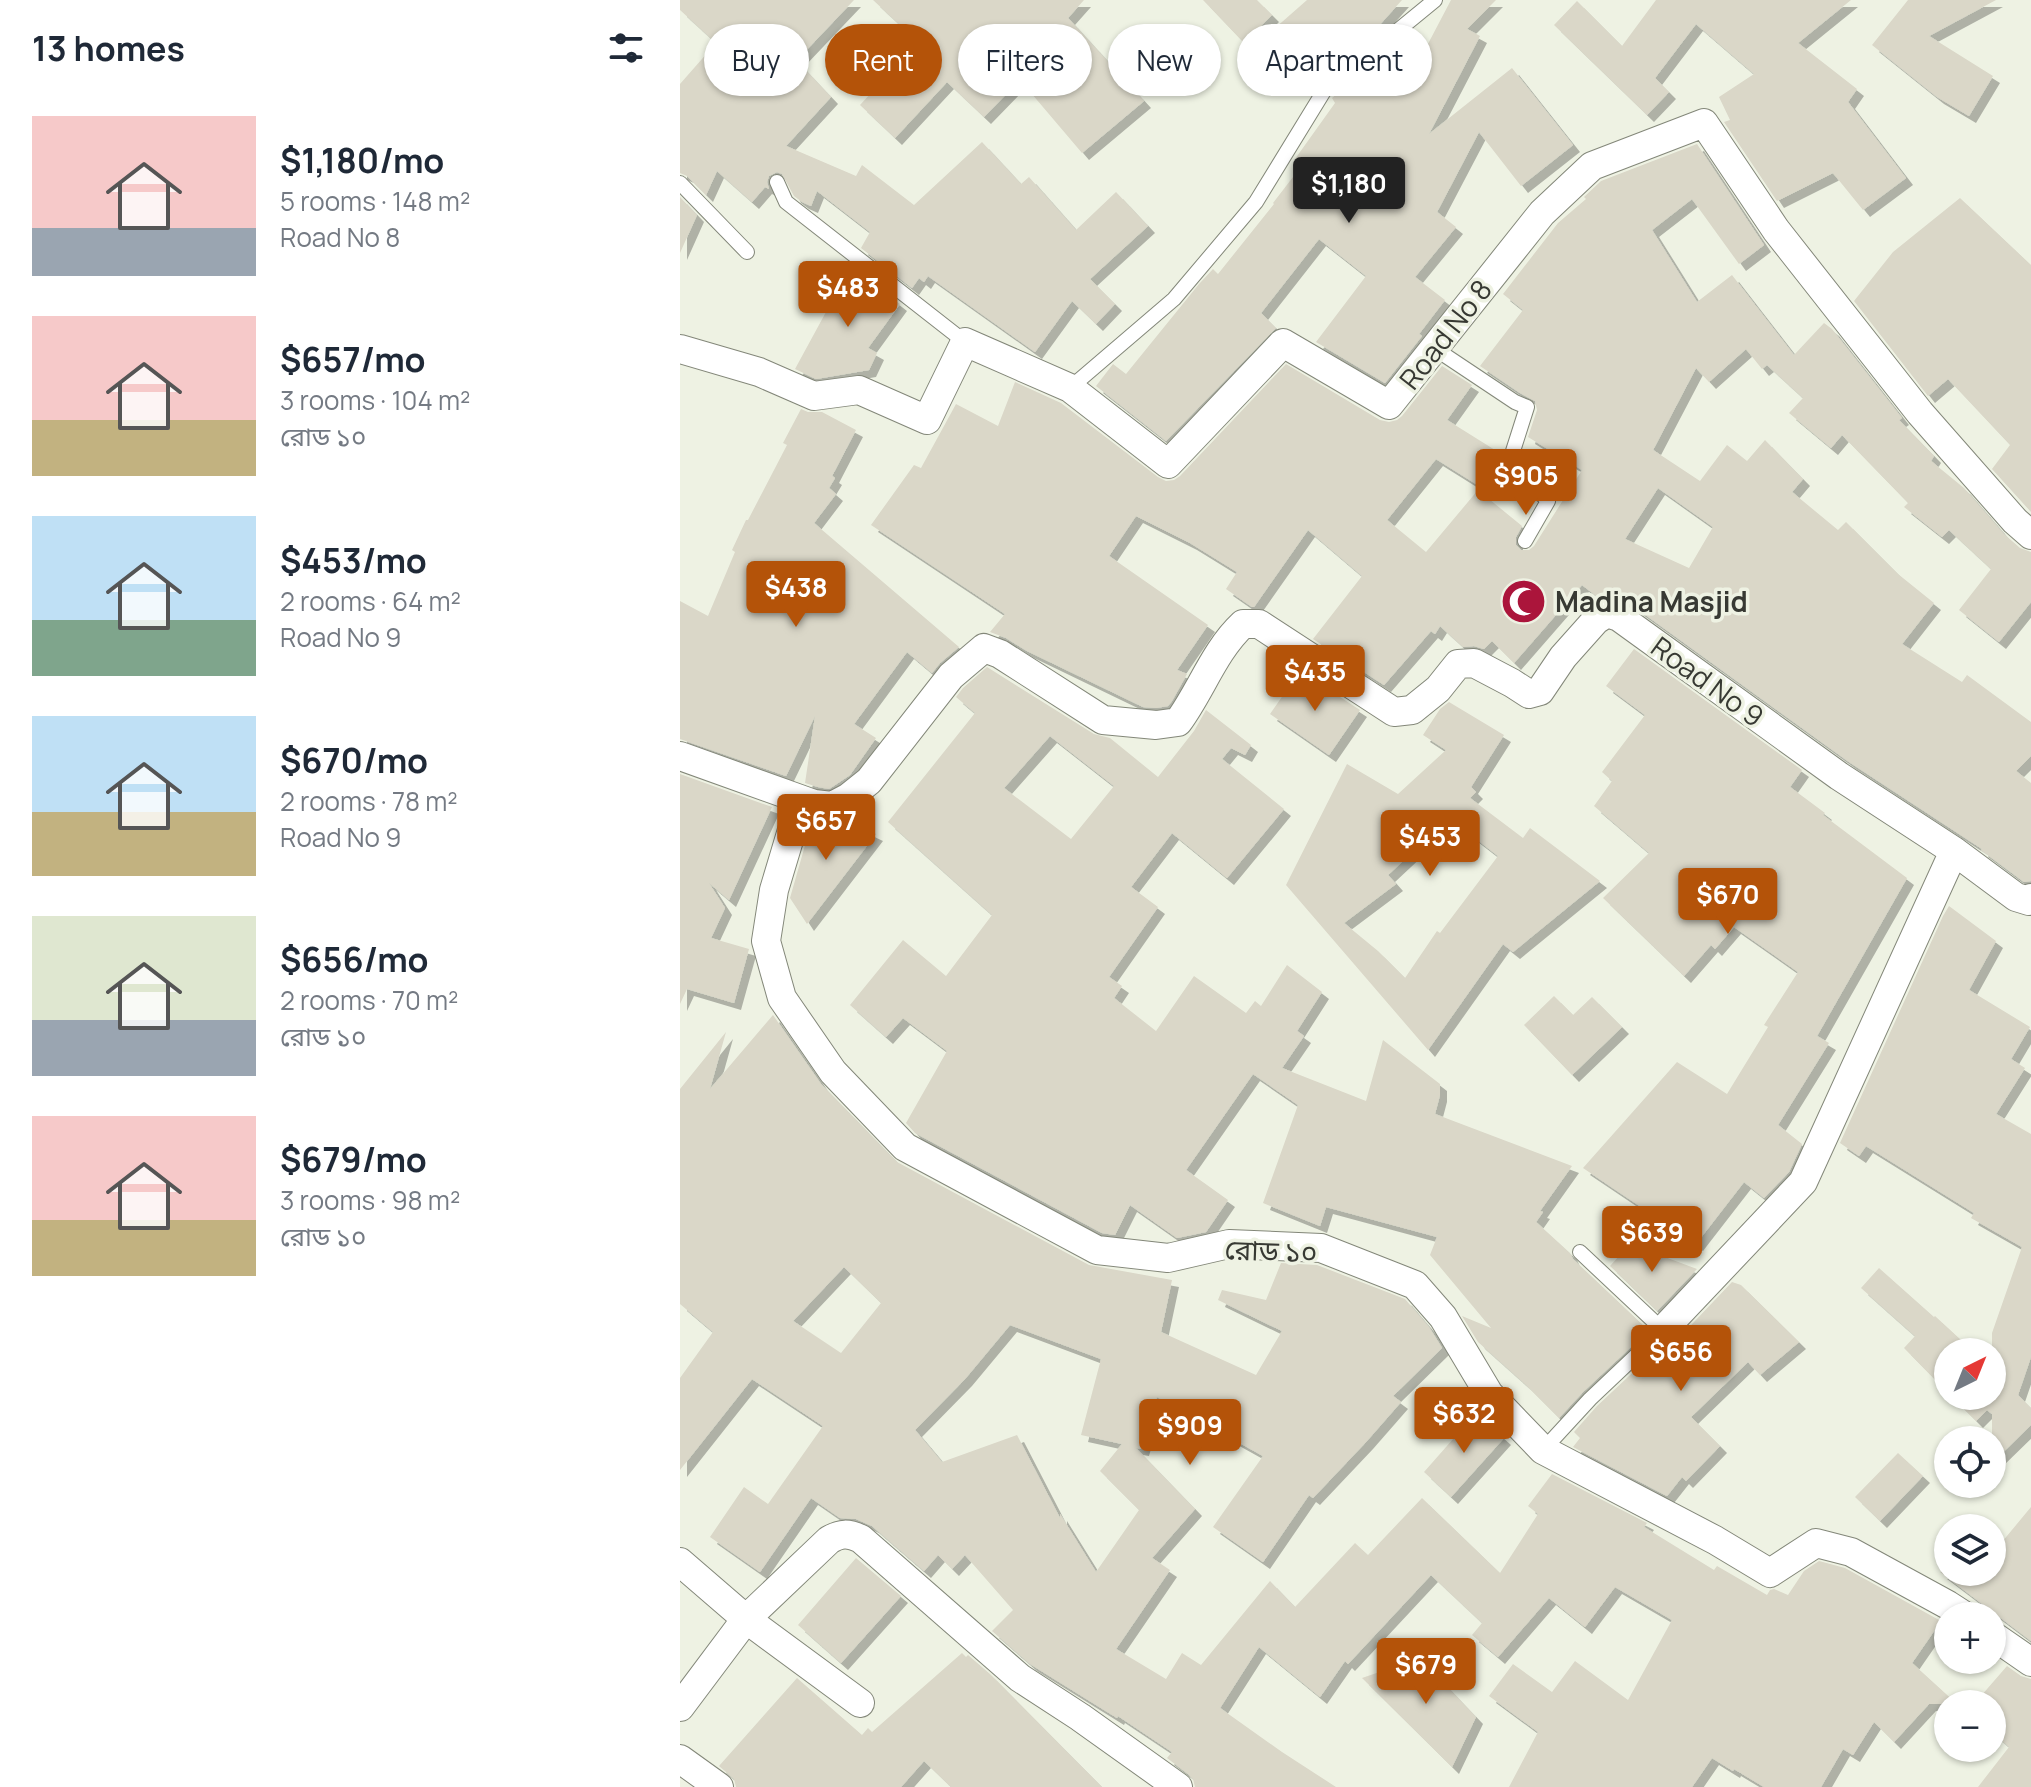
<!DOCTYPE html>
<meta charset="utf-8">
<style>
body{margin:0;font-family:Manrope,"Noto Sans Bengali",sans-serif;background:#f2f2f3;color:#1f2937;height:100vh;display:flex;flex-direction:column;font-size:30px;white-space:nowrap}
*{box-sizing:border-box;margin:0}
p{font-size:26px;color:#747a83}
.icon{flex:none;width:44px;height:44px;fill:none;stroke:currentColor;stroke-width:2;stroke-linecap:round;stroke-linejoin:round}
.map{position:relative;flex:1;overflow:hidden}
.sheet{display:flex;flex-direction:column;background:#fff;width:680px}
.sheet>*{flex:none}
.guide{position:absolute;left:24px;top:24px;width:760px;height:72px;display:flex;gap:16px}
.needle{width:52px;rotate:43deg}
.tools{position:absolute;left:1254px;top:1338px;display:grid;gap:16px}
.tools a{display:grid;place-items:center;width:72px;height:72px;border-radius:50%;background:#fff;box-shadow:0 2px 6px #0004;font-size:40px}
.price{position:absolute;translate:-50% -68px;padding:0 18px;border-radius:8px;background:#b45309;color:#fff;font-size:26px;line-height:52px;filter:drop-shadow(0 2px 4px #0008)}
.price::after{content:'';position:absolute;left:50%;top:48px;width:24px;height:18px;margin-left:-12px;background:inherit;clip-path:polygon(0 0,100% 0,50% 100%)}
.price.current{background:#222;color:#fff}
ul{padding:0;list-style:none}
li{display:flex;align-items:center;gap:24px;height:200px;padding:0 32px}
li span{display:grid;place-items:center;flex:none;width:224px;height:160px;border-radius:0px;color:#555}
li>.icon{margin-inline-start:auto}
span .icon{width:96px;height:96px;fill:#fffc;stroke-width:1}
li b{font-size:34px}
h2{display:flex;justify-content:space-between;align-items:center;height:96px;padding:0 32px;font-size:34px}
.chip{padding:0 28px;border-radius:36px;background:#fff;box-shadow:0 2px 6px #0004;font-size:28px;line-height:72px}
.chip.current{background:#b45309;color:#fff}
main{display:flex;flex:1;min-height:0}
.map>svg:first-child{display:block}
.building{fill:#dad7c8;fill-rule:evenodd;filter:url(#shadow)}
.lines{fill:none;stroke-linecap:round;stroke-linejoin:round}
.service-casing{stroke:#838779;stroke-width:16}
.minor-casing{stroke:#838779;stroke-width:30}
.service{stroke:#fff;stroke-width:14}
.minor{stroke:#fff;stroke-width:28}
.labels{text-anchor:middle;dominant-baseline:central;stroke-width:7;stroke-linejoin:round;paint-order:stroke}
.street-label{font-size:28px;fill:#373933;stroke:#eef2e3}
.poi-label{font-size:28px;font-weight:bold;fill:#373933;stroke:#eef2e3;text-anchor:start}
</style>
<main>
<section class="sheet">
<h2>13 homes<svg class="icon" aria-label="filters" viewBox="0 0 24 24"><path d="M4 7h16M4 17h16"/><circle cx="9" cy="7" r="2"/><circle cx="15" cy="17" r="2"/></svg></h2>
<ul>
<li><span style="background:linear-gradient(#f6c9c9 70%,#9aa5b1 0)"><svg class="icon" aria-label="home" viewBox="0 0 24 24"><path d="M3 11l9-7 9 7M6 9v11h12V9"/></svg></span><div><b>$1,180/mo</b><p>5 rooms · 148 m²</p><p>Road No 8</p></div></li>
<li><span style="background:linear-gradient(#f6c9c9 65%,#c2b280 0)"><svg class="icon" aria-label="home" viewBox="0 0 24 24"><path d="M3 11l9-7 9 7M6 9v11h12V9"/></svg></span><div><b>$657/mo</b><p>3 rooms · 104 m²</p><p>রোড ১০</p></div></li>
<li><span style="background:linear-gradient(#bfe0f5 65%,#7fa58c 0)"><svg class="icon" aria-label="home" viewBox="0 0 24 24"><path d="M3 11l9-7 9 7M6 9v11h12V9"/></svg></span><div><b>$453/mo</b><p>2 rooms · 64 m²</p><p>Road No 9</p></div></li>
<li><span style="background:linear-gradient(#bfe0f5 60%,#c2b280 0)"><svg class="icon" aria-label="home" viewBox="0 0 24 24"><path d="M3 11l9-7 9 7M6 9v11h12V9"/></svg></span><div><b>$670/mo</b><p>2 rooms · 78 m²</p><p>Road No 9</p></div></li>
<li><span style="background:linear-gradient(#dfe7d0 65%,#9aa5b1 0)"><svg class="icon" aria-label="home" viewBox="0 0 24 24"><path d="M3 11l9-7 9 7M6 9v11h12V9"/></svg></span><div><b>$656/mo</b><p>2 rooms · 70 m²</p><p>রোড ১০</p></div></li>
<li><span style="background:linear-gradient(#f6c9c9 65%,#c2b280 0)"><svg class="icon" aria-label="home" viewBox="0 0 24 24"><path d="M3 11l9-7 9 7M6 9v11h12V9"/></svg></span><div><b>$679/mo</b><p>3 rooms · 98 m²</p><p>রোড ১০</p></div></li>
</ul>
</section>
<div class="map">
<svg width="1351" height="1787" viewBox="0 0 1351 1787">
<defs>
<filter id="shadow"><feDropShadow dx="7" dy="7" stdDeviation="0" flood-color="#0004"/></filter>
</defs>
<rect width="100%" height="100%" fill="#eef2e3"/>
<path class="building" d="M0,0h174l-56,59 2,2 -2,1 33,35 -45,49 70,30 6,-11 52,40 68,-63 39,42 8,-7 47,53 40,-38 32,34 -58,53 25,25 -19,20 -24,-23 -37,51 -107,-76 -4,6 -5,-4 -7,10 -51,-40 9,-16 -53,-41 -6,15 -9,-4 -8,-6 -12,-22 -5,-2 -8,4 -2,6 2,7 -4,-2 -13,15 -35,-31 -11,24 -19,-19 -7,-3v-89l36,-41 -36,-33z
M193,0h211l-16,18 76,83 -62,52 -62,-73 -36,37 -37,-35 -52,56 -35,-33 58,-63z
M523,0h54l15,15 -28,28z
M627,0h95l-35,39 2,2 -51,42 -44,-54z
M771,0h45l-29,29 13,7 -51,98 83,-66 61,77 -52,41 -42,-54 -42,80 19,15 -41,50 30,23 -26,34 3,2 -37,47 -69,-41 50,-66 -47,-37 -58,74 15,15 -110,113 -70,-55 17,-22 13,10 73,-90 14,-15 5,5 56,-70 -1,-1 30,-39 -8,-5 40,-56 -3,-5 52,-43 25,25z
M976,0h195l-53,43 59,46 -9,13 58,76 -43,32 -30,-37 -56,28 -53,-79 6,-2 -11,-23 35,-23 -58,-50 -41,54 14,14 -22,23 -93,-90 23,-24 45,45z
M1228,0h88l-67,36 64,40 -24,40 -32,-19 -65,-52z
M1017,144l67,101 -25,19 -47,-65 -40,31 45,72 35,-27 62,80 30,-32 8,6 70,89 -3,2 35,36 -3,5 33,27 40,46 16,14 11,4v50l-32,40 -40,-32 32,-41 -42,-39 -7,7 -38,-30 4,-4 -66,-68 -11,13 -42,-35 14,-15 -36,-33 -5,4 -16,-20 -37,33 -13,-14 -43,82 47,31 27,-36 20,16 18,-21 38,39 -11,13 46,38 8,-8 52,52 36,29 -32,41 60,38 5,-7 64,47v34l-15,15 15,12v98l-7,1 -43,-32 1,-1 -133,-87 -220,-159 -17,-6 -13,1 -17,-13 -68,78 -22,-22 -8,8 -10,-3 -11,1 -23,-21 -5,8 -4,-3 -47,54 -71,-46 49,-63 -54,-46 -54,77h-2l-26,-18 11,-17 -47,-29 -54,-27 -27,40 99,69 -31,45 10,4 -15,27 -4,5 -12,2 -13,-1 -116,-56 -21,-13 -16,-6 15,-18 -134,-89 43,-60 7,3 35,-64 42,22 17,-44 46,21 97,74 8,4 8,-1 6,-4 106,-112 94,56 9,2 8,-2 5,-4 40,-50 30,19 -25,35 56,35 1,2 -20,32 -48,-30 -49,61 39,32 52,-62 44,36 -6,11v8l5,5h8l5,-4 48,-76 -54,-33 9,-27 -2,-9 -15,-8 -40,-27 43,-56 -20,-16 55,-71 28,-24 -2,-2 17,-16zM978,488l55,39 -24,41 -64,-29z
M0,197l17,18 -17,38z
M1280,198l71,67v247l-39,-43 18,-24 -62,-66 -20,17 -74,-95 39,-49z
M171,266l49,38 -32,44 9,5 -8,17 -53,9 -21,-10z
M121,409l7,3h14l34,18 -24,46 3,2 -6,10 7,6 -22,29 145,124 -19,16 -8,10 -25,-21 -53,72 22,14 -26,37 -21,14 -11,-2 -13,-4 10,-67 -29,60 -106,-37v-138l28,15 27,-64 -3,-2 14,-30h2l39,-75 -4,-2z
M954,649l168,121 -12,17 35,26 -2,2 84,63 -90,158 12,7 -51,82 24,19 -13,28 -25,26 -20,-16 -48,62 -113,-76 94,-106 50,32 41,-67 -4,-2 34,-53 -64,-45 -19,22 -4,-4 -27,31 -81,-78 46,-45 -55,-47 18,-25 -10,-9 43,-57 -39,-29z
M307,667l107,67 16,4 48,39 36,-46 12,-21 45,35 -6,10 -14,-7 -9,11 62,50 -57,69 -55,-45 -41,54 27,20 -49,70 13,9 -8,12 42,33 38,-55 52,37 9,-12 6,5 26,-41 35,27 -25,39 7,5 -22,32 84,33 17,-61 57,44v11l-5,19 137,52 -32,45 3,1 -7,10 34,31 3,6 73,69 1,4 -64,60 -24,26 -34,-34 -47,-42 -16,-26 29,12 -61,-73 7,-18 -111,-30 -6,19 -57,-23 35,-98 -45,-31 -67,96 42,30 -22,32 -29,6 -47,-33 -15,30 -13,-2 -187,-100 -9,-10 41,-72 -44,-33 -17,19 -36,-32 53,-65 43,36 46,-61 -104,-93 87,-109 -19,-16 7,-9zM370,736l64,50 -43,53 -67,-51z
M620,671l60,39 -31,45 -59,-41z
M769,702l55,33 -33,52 5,5 -6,6 53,40 7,-10 70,53 -87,71 -10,-8 -75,106 -142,-165 61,-121 51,30 48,-44 -23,-15 17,-26zM769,818l49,38 -58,77 -3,-2 -32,47 -27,-27 -34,-28 52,-39 -8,-9z
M0,774l92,33 -43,93 -20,-17 16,25 -14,30 38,11 -15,54 -47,-14 -7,15z
M164,819l32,15 -69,90 -17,-26 22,-77 19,2z
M1269,906l47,35 -27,49 61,37 -19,32 14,9 -29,46 35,20v223l-13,38 13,13v17l-39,38v-23h-4l4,-6v-20l-5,-4 -11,11 -25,-25h41v-63l30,-86 -51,-29 3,-5 -108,-67 -7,10 -19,-13 103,-227z
M874,996l19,19 19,-18 30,30 -50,48 -48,-50z
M93,1015l48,69 76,78 192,103 83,15 -11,52 95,43 26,-44 -64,-31 4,-10 44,10 15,-37 36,2 88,34 24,28 13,21 -49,48 8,6 -35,40 -53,56 -4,-3 -46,67 -50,-35 50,-71 -106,-59 -15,52 -6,-1 59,61 -43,49 18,12 -54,79 50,30 16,-26 19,12 69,-84 25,26 60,-64 13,12 54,-57 78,75 38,-59 -10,-8 24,-32 95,49 -3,4 70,43 3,-4 50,29 3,-5 4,-1 14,6 16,-24 15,-10 26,7 94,52 2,1 -29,42 45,41h-28l-35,38 -20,-20 -21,33 -10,-6 -22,38h-57l-30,-18 -1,2 -21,-13 -20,29h-183l29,-55 -49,-36 24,-32 39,28 23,-31 53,39 44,-80 -57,-33 -30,40 -36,-29 -51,59 -26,-22 10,-12 -51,-48 -83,89 -3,-3 -25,36 -61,-50 -39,61 62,44 54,35h-141l-2,-8 -5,-5 -21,-16 5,-6 -54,-36 -1,2 -87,-54 -38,-33 21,-21 -48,-55 -13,14 -14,-14 -14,16 -52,-45 -16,-7 -16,-1 -29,-20 -51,74 -50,-35 34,-50 24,17 55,-78 -71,-47 -72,91v-92l33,-46 -33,-28v-215l46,-57 -16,57zM164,1267l37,36 -40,50 -48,-32zM330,1325l91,34 -20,76 41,9 -22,27 39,39 -43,62 -36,-58v4l-43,-83 -75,27 -27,-32 50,-51z
M950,1244l67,25 -40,42 -47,-45z
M1199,1268l55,49 1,-1 39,36h-26v41l-44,-45 11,-12 -54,-48z
M1052,1282l9,3 58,57 -39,33 -12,-13 -57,55 29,29 -34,35 -4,-4 -15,19 -94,-49 7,-9 -6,-6 23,-26 63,-59 9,-1 6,-4z
M796,1413l28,25 -53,59 -27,-25z
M1218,1453l25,23 -43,45 -25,-24z
M1351,1507v134l-91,-69h52v-18z
M176,1558l45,38 -60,67 -43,-38z
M282,1653l4,4 2,-2 22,19 112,113h-151l-27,-26 -23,26h-165l-2,-8 -15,-13 78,-88 65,57 6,-7 4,4z
M740,1658l56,59 -24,50 -90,-89z
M1327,1666l14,10 10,3v108h-53l31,-40 -17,-15v-28h-18z"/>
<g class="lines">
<defs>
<path id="service" d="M97,182l9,20 179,140
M0,183l67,69
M754,348l81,54 12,5 -14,44 3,17 32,33 -23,40
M390,388l104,-89 82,-97 68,-111 111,-91
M863,1450l47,-51 73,-69 -83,-78"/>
<path id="minor" d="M0,349l79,23 55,24 45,-6 68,30 38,-78 105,46 98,76 115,-121 106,62 153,-192 50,-47 112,-43 72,107 144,183 95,108 16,14
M0,756l134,48 18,2 17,-9 20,-16 82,-105 33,-28 16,6 103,66 53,5 22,-3c23,-31 36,-71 65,-98h16l135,88 18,-2 26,-21 20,-25 16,-1 38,20 17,11 11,-3 23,-34 33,-37 11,-7 12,4 220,159 115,75 62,46 13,4 2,-3
M121,800l-27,90 -8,51 16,57 51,74 72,75 192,103 71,8 61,-14 92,4 94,37 28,32 46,77 54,56 172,90 55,33 46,-30 35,9 97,53 17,11
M983,1330l140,-148 151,-331
M0,1562l66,57 114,84
M1312,1635l39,27
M0,1707l66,-88 83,-79c12,-7 19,-7 32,-1l159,139 60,39 98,70
M0,1759l39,28"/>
</defs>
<use href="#service" class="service-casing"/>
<use href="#minor" class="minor-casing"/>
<use href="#service" class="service"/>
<use href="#minor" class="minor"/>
</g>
<defs>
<symbol id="mosque-disc" viewBox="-11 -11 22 22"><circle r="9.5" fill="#ab153b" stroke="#eef2e3"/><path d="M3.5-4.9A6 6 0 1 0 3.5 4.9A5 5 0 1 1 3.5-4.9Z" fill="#fff"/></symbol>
</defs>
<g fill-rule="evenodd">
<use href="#mosque-disc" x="818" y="576" width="51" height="51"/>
</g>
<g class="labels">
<g class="street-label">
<text transform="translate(765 334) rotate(-52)">Road No 8</text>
<text transform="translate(1028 681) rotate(36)">Road No 9</text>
<text transform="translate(591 1250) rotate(2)">রোড ১০</text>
</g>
<g class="poi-label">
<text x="875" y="601">Madina Masjid</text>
</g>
</g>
</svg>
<div class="tools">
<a><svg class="needle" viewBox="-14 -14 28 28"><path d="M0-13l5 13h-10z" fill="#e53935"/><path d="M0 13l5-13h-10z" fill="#747a83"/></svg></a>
<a><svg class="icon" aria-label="locate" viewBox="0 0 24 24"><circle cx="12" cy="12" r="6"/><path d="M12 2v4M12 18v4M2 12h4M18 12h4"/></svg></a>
<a><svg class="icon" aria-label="layers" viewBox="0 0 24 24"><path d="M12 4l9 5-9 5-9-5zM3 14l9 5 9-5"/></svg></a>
<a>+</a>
<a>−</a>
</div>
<b class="price current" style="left:669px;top:225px">$1,180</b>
<b class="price" style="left:168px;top:329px">$483</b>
<b class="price" style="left:846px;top:517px">$905</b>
<b class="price" style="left:116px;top:629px">$438</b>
<b class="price" style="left:635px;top:713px">$435</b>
<b class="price" style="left:146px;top:862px">$657</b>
<b class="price" style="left:750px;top:878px">$453</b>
<b class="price" style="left:1048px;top:936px">$670</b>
<b class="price" style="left:972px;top:1274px">$639</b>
<b class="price" style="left:1001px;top:1393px">$656</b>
<b class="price" style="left:784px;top:1455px">$632</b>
<b class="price" style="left:510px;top:1467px">$909</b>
<b class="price" style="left:746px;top:1706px">$679</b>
<div class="guide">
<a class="chip">Buy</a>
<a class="chip current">Rent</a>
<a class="chip">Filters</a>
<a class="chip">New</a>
<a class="chip">Apartment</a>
</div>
</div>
</main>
